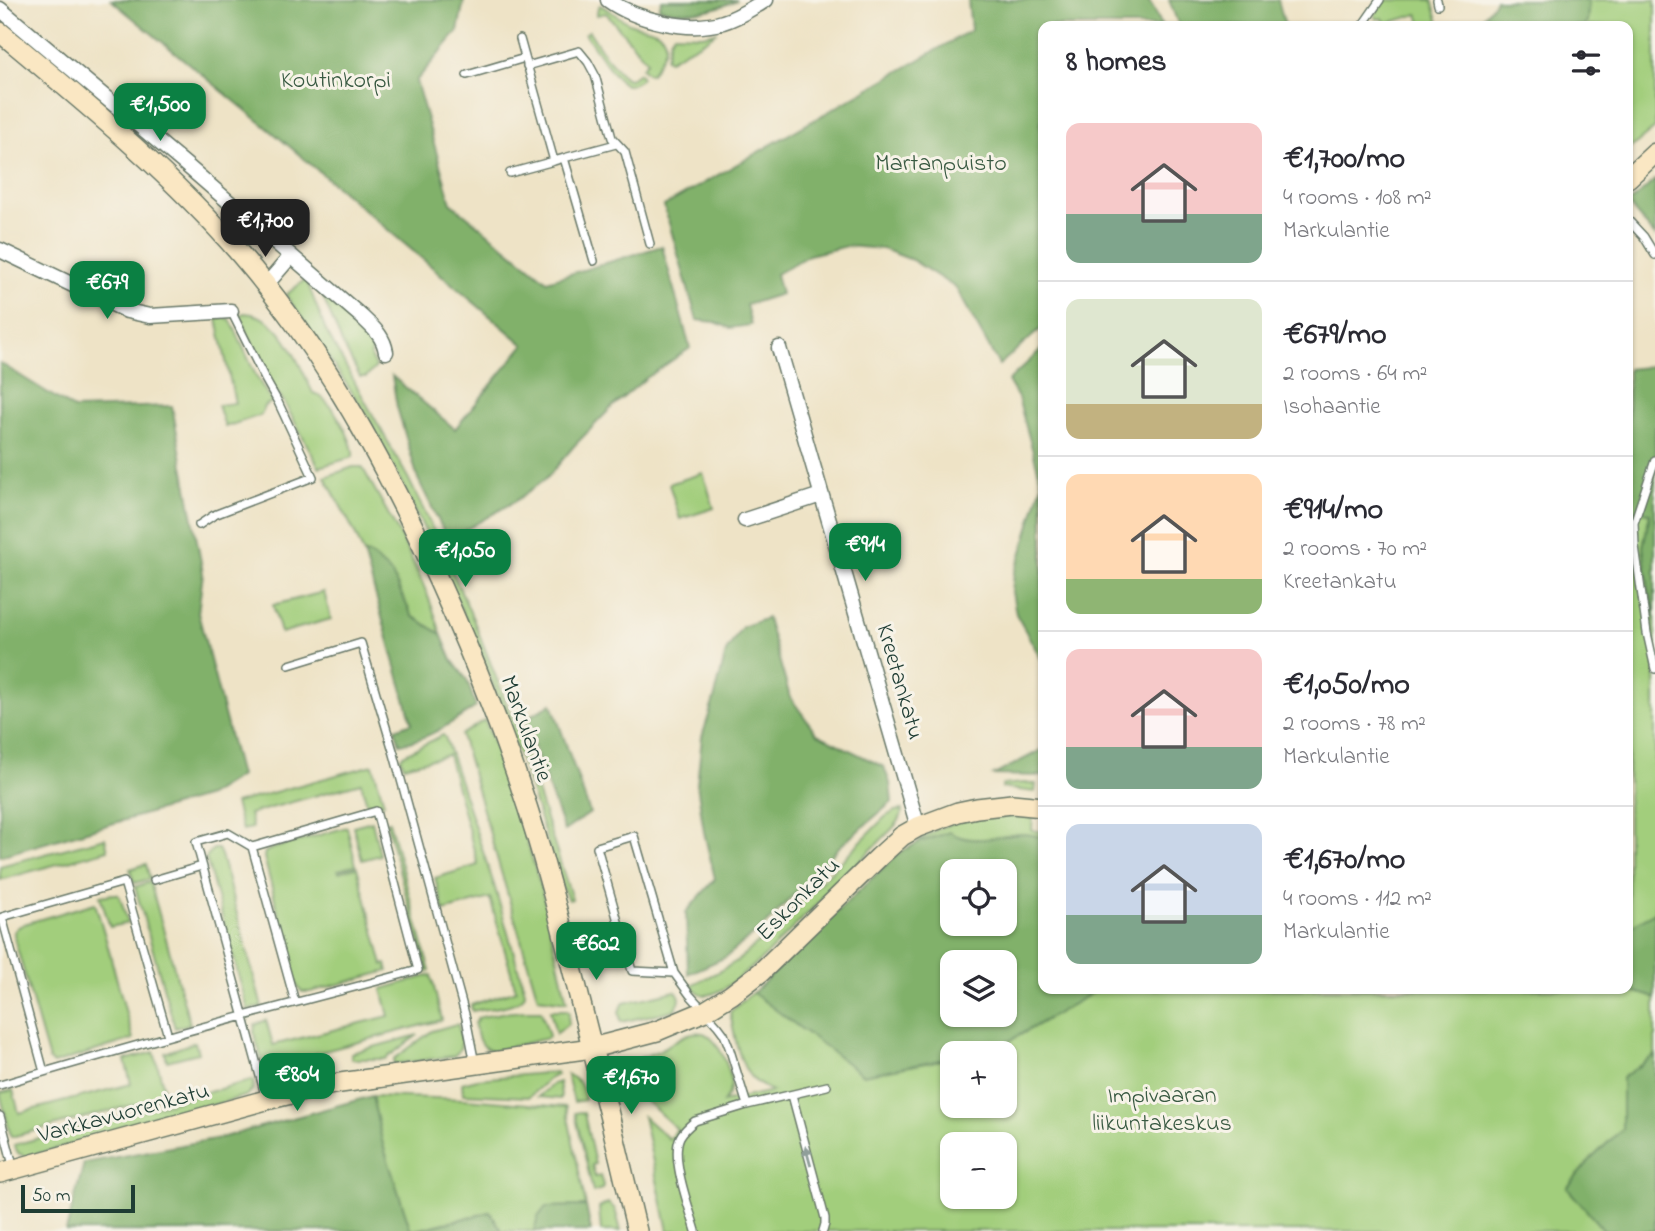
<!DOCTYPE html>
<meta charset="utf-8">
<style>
body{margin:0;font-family:"Indie Flower",sans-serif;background:#f2f2f3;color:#2b2b33;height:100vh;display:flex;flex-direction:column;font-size:26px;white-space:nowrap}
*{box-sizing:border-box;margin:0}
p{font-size:23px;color:#7c7c81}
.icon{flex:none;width:38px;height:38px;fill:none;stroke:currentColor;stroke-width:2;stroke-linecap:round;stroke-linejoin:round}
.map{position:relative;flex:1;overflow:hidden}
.side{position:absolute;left:1038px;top:21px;width:595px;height:973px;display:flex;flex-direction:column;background:#fff;border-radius:14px;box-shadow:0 2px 5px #0004}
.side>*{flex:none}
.controls{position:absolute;left:940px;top:859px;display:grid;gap:14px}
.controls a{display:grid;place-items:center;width:77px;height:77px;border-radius:14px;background:#fff;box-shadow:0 2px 5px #0004;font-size:35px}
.scale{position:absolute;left:21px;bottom:18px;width:114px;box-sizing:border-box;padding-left:7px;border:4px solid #1f3d34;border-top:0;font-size:19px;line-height:24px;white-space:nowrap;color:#1f3d34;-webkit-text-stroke:5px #f7f3e8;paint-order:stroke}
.price{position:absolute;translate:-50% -60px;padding:0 16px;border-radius:14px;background:#0b8043;color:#fff;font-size:23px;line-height:46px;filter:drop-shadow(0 2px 4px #0008)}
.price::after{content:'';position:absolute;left:50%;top:42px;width:21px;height:16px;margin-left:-10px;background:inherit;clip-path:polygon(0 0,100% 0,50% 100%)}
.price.selected{background:#222;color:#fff}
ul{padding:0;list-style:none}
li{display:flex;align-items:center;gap:21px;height:175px;padding:0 28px}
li+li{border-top:2px solid #e1e1e2}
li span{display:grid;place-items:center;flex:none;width:196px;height:140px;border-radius:14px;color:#555}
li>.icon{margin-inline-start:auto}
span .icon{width:84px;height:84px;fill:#fffc;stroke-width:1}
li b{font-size:30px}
h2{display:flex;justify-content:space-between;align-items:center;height:84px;padding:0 28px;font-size:30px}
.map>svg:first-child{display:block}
.green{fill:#a2ce7b;stroke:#608658;stroke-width:2;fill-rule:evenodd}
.forest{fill:#81b16b;stroke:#507750;stroke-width:2;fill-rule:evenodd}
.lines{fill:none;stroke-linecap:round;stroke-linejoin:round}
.lane-casing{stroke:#677767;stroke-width:10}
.street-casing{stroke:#677767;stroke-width:17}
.secondary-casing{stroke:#677767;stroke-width:22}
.lane{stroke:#fff;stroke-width:7}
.street{stroke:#fff;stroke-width:14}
.secondary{stroke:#fae7c3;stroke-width:19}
.oneway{fill:#8f9e9a}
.labels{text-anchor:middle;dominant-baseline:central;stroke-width:6;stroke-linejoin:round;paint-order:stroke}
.park-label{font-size:24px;fill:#395a42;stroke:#f7f3e8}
.street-label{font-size:24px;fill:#1f3d34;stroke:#f7f3e8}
</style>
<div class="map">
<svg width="1655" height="1231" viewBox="0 0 1655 1231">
<rect width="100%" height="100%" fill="#f7f3e8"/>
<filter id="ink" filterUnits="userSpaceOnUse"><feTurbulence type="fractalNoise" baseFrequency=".0143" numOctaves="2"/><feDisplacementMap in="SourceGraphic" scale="14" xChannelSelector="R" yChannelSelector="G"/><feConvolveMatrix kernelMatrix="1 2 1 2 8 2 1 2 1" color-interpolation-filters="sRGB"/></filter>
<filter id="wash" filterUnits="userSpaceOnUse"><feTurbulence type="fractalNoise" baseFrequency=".00686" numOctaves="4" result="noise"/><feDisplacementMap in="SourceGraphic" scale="28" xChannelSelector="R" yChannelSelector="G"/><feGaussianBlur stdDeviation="1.57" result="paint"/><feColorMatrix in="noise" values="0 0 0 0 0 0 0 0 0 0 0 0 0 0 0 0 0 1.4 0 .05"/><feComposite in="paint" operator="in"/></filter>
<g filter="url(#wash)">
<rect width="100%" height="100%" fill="#eee3c6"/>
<path class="green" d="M1385,0h47l8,26h-18l-4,-12 -33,10 -2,-6 -7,1 -1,-2v-3z
M1589,0h66v128l-27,22v-124h-45l4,-5z
M600,5c10,5 19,13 29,18 9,4 19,4 27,8 20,10 2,31 -5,43l-4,-1 -5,-5 5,-7 -41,-48 -9,2v-4z
M589,31l17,26 19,21 5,1 9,-6 3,5c-4,3 -10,8 -16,7 -9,-2 -34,-42 -41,-51z
M717,32l-13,9 -35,19 -3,-2 4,-18 4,-6 28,1z
M306,279l20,52 82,147 35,72 30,69 45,114 54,166 -4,1 -8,-18 -33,-104 -32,-88 -15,-39 -44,-98 -54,-110 -18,-33 -78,-115z
M320,290l50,42c15,21 -9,15 6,35l-10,10h-6l-18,-34z
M244,313c38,1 55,52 69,80 17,4 42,48 40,64l-34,10 -35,-65 -7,-10 -3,-1 -35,-75z
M226,318l4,1 4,8 22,49 16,26 -8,4 -3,9 -36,12 -7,-22 17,-2 -18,-84z
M353,467h9c30,53 62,108 79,167l-29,-18 -10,-19 -31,-42 -7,-1 -10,-23 -29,-54z
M703,473l11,35 -34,11 -11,-35z
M1628,510l22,3 -7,34 6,43 6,27v295l-27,16z
M324,592l7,27 -50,14 -8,-28z
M485,720l27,72 30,99 25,111 -29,-4 -77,-263z
M443,735l2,2 49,148 28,96c1,2 3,11 3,12 -1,14 -42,16 -53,18l-1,-6 45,-15 -26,-92 -46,13 -9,-33 43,-13 -30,-110 -44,11 -4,-8 3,-3z
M373,765l11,38 -16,4 -7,-24 -112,31 3,14 -10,2 -7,-27z
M1024,783l12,1 -1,8 -33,-4v-3z
M902,810c0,9 -6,15 -12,21l-127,127c-11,9 -43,39 -58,37 -6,-1 -10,-5 -14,-10l25,-12 21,-12 34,-29 114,-115 10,-6z
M999,815l34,1 -1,14 11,2v5c-7,-1 -15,-3 -22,-3 -23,2 -50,12 -72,-2l-32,11c22,-20 54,-26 82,-28z
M372,821l8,34 -18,5 -9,-34z
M389,821l41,150 -3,1 -41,-150z
M347,827l9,38 -18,5 1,2 18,-5 26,98 3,-1 2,7 -78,21h-8l-5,-6 -33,-129 1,-5 6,-3z
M105,838l3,12 -108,30v-14z
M213,849h5l3,6 41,152 -14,3 -42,-152z
M146,864l4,15 -16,4 -4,-14z
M150,882l40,142 -15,4 -40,-141z
M113,894h4l3,3 8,26 -18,4 -10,-31z
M95,903l10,33 28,103 -80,25 -4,-4 -34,-119 -1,-9 3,-4 7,-4z
M431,975l11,45 -178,47 -10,-34 1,-8 11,-5 7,25 116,-29 -7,-27z
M1099,989h527l29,9v57l-33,23v51l-32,31 14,71h-936l-25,-115 26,23 8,-10 -41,-37 -7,-26c8,-9 19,-10 29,-15 14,-6 29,-22 45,-18 14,4 28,37 28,50 0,8 -4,14 -8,19l49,-11c-7,-3 -16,-8 -22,-15 -12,-15 -16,-45 -20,-64l23,-20 110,83 89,-17v48h52v-52l-29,-1 19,-3zM952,1144h52v53h-52z
M675,991c8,5 5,13 -1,19l-53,12 -2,-11 5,-8z
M550,1010h17l2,1 -1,13 -12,10z
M526,1011h15l8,25 -1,2 -55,13c-15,-3 -15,-15 -19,-28l3,-2v-3l24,-5z
M456,1024l2,1c3,13 7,22 -4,31l-60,8v-5l38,-28z
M418,1035l-33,24h-34v-6z
M195,1042l3,11 -31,8 -2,-8z
M154,1052l12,44 -155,41 -11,-44 13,-3 6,23 112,-29 -6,-24z
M315,1063l1,8 -40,18 -5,-3 -5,-11z
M556,1072l1,3 -8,4 -20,18 -66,-3 -1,-11 15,-4z
M567,1075c12,3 17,14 18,25l-11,2z
M253,1080c2,8 -1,12 -8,16l-219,61 -8,-4 -4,-8z
M559,1082l2,13 -1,4 -22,-2 15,-13z
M372,1096l93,3 101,8 20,99 -40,1 -8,10 -4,14h-32l-12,-19 -79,19 -28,-86z
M580,1112l4,1 1,5 10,46 -3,1 3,12 5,-1 3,9 -1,4 -9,3 -18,-79z
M608,1203l7,6 6,22h-20l-2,-23z"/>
<path class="forest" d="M111,0h353l-6,31 -42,50 35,122 96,78 115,-35 28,102 -45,31 -33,28 -38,39 -26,31 -31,23 -69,40 -30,-61 -21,-72 -5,-31 63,53 69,-84 -248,-210z
M662,0h75c-25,12 -52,15 -78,8z
M968,0h180l5,7 9,19h-119v95l-3,2 3,11v193l-44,38 -43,-77 -44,-28 -29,-11 -36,-3 -38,9 -33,19 5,20 -35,11 5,20 -21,3 -15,-6 -18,-2 -33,-114 307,-176z
M1169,0h109l7,26h-106z
M1496,0h93l-2,21 -4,5h-106z
M1655,180v56l-27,-32z
M1043,348v314l-27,-48 -4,-22 2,-19 7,-18 21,-71 -24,-86 -10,-17z
M0,363l74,46 98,-3 31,167 -5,40 42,163 -32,20 -208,60z
M1655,366v251l-6,-27 -6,-43 7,-34 -22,-3v-141z
M364,554l7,1 21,19 20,42 29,18 11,26 15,20 9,27c-25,16 -47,32 -76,37l-5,-15 17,-6z
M767,618l23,79 27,37 67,33 6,16 2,19 -53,45 -73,77 -21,17 -19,16 -38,17 -2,-62 29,-33 -11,-47 -7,-48 5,-47 13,-41 11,-44 16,-25z
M552,704l38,109 -26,18 -40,-112z
M1043,749v27l-49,-1z
M950,832c20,14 48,4 71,2 7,0 15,2 22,3v152h56l-105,61 -19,3 -23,1v4l-89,17 -110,-82 144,-139 20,-11zM952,872h52v52h-52zM952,962h52v53h-52z
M1655,912v86l-29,-9h2v-61z
M1655,1055v176h-51l-37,-43 23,-28 32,-31v-51z
M372,1096l11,49 28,86h-345l18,-68 136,-25z
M586,1206l5,25h-57l4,-14 8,-10z
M490,1212l12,19h-88z"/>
</g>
<g filter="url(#ink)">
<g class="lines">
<defs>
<path id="lane" d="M1437,0l1,5
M1362,26l18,-26
M527,66l52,-15 9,11 7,13 17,63 13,14 25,92
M467,75l58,-17
M564,158l52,-14
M554,161l10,-3 30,103
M510,173l44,-12 -34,-122
M1628,220l16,17 11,18
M1655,460l-21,63 1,23 12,87 8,36
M199,525l15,-10 99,-38 -35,-75 -13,-23 -34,-68
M289,665l72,-22 33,111 72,264 9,46
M252,847l43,155
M154,880l48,-14
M674,973l-42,-2 -35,-124 37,-11 40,137 16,22 28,31 6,8 5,13 18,58 -52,16c-5,4 -12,10 -15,16 -10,21 10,73 16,94
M44,1072l-42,-155 122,-35 44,154
M0,1085c57,-17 113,-33 170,-49 82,-23 165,-43 248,-66l-42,-159 -124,36 -24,-14 -32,9 70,256
M792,1095l33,123v6l-2,7
M747,1105l80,-19
M0,1116l14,53"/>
<path id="street" d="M608,0c28,20 81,33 115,22 15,-4 29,-14 43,-22
M0,9l185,155 177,153c11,11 21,18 24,35
M0,250l127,61 23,5 81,-5
M266,285l25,-29
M779,348l139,479
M745,520l76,-25"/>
<path id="secondary" d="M0,32c84,70 170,140 241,223 69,80 122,170 169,265 42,86 79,174 110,265 24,70 42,143 60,215 20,77 39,154 57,231
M1628,178l27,-25
M0,1173l266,-73 67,-16 259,-36 65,-17 48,-20 26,-16 30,-23 118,-115 23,-21 16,-9 40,-15 19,-4 35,-4 31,3"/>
</defs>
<use href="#lane" class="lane-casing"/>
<use href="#street" class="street-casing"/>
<use href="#secondary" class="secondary-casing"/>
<use href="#lane" class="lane"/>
<use href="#street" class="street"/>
<use href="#secondary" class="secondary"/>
</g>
<defs><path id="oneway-solid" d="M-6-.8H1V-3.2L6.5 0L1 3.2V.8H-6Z" transform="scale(1.75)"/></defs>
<use class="oneway" href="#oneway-solid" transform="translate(808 1156) rotate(-105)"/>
</g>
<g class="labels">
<g class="park-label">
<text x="336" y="81">Koutinkorpi</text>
<text x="941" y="164">Martanpuisto</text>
<text x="1162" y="1096">Impivaaran<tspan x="1162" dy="28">liikuntakeskus</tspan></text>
</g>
<g class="street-label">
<text transform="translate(899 682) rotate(74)">Kreetankatu</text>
<text transform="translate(525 729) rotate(70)">Markulantie</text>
<text transform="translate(799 900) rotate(-45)">Eskonkatu</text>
<text transform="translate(124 1114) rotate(-15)">Varkkavuorenkatu</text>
</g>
</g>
</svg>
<div class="controls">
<a><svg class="icon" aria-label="locate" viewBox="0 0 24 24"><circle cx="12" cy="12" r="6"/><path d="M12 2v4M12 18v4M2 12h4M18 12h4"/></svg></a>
<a><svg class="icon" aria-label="layers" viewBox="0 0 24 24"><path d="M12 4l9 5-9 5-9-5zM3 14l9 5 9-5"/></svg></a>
<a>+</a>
<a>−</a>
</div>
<div class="scale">50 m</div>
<b class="price" style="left:160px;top:143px">€1,500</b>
<b class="price selected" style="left:265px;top:259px">€1,700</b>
<b class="price" style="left:107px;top:321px">€679</b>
<b class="price" style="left:865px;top:583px">€914</b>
<b class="price" style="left:465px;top:589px">€1,050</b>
<b class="price" style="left:596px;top:982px">€602</b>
<b class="price" style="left:297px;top:1113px">€804</b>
<b class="price" style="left:631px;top:1116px">€1,670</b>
<section class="side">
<h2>8 homes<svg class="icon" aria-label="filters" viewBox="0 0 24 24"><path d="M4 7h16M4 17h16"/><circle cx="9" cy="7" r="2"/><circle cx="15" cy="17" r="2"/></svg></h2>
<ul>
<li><span style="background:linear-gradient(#f6c9c9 65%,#7fa58c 0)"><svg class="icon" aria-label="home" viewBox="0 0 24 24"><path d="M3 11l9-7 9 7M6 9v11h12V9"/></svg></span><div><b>€1,700/mo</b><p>4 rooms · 108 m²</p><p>Markulantie</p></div></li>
<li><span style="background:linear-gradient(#dfe7d0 75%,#c2b280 0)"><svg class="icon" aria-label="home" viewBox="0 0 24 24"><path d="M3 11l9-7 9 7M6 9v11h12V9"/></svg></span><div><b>€679/mo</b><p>2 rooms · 64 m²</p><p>Isohaantie</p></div></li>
<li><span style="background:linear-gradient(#ffd9b3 75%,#8fb573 0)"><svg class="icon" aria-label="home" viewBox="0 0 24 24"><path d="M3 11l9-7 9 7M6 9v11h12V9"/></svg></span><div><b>€914/mo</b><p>2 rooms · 70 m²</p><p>Kreetankatu</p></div></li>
<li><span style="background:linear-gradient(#f6c9c9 70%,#7fa58c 0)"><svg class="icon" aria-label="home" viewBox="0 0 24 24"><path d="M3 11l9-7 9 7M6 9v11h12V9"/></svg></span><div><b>€1,050/mo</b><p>2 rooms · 78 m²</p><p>Markulantie</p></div></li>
<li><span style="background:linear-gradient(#c9d6e8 65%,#7fa58c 0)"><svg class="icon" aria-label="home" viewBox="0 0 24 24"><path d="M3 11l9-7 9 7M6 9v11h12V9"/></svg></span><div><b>€1,670/mo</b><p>4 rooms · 112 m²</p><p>Markulantie</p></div></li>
</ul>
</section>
</div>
